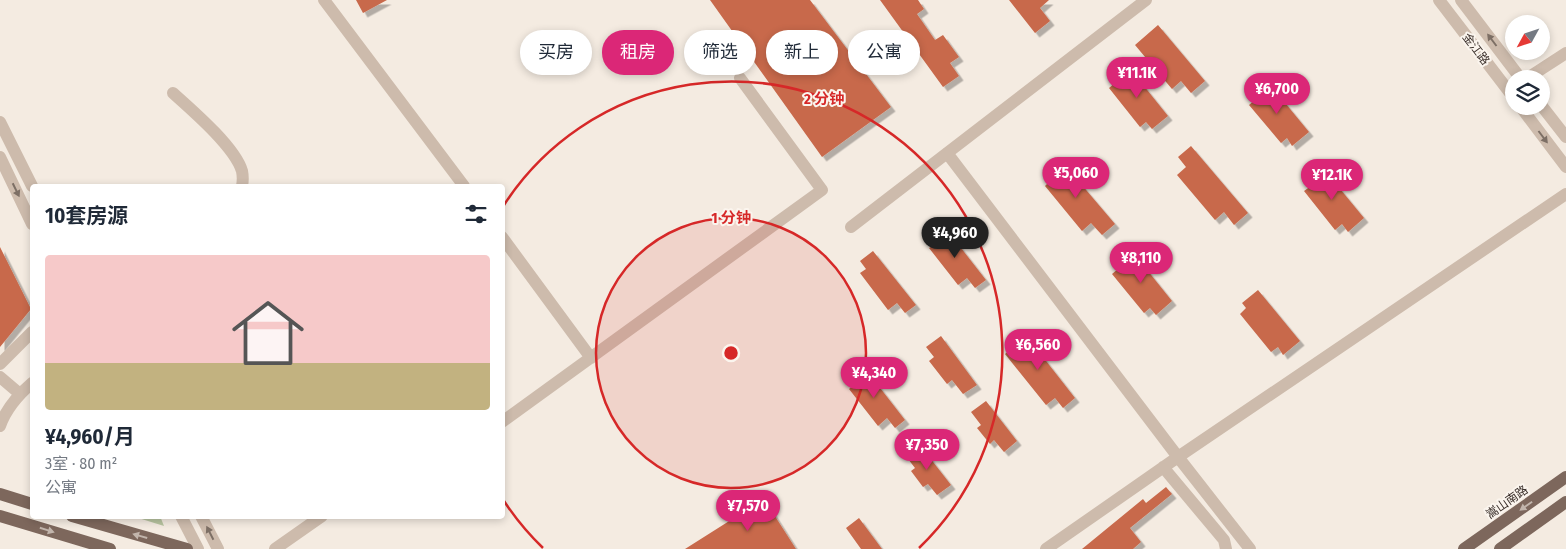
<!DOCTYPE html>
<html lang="zh">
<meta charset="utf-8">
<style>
body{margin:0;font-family:"Fira Sans Condensed","Noto Sans SC",sans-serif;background:#f2f2f3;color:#1f2937;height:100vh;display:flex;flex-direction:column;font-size:19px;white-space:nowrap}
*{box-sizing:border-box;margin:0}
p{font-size:16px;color:#747a83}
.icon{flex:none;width:28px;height:28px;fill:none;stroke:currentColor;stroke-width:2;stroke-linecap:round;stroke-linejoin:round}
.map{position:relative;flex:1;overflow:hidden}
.sheet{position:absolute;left:30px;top:184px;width:475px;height:335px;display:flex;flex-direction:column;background:#fff;border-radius:5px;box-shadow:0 2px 8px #0003}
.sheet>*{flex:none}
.banner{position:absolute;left:520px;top:30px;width:475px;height:45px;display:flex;gap:10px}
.needle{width:32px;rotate:230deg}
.fabs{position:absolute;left:1505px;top:15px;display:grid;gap:10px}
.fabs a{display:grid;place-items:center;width:45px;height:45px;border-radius:50%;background:#fff;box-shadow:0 2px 8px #0003;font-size:25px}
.price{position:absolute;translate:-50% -42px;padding:0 11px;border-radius:18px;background:#db2777;color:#fff;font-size:16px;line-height:32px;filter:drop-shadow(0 1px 2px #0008)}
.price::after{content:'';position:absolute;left:50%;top:30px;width:15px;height:11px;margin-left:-8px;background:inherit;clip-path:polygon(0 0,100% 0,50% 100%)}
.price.on{background:#222;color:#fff}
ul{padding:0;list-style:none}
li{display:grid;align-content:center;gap:10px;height:265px;padding:0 15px}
li span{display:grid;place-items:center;height:155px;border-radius:5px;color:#555}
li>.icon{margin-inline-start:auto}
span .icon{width:90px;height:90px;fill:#fffc;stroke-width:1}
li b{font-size:21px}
h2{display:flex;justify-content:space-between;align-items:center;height:60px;padding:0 15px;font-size:21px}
.tag{padding:0 18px;border-radius:22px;background:#fff;box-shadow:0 2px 8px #0003;font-size:18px;line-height:45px}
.tag.on{background:#db2777;color:#fff}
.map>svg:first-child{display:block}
.green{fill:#b8c4a0}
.building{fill:#c8694b;filter:url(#shadow)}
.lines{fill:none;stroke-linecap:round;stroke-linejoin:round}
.minor{stroke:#cdbbac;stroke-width:12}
.major{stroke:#7d675c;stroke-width:12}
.oneway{fill:#7d6f65}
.oneway2{fill:#c2b5ac}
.ring{fill:none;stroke:#d62828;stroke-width:2.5}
.labels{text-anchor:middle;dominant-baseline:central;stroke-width:4;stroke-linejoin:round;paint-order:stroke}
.street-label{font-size:12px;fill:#3b302b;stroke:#fbf5ee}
.centre{fill:#d62828;stroke:#fbf5ee;stroke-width:2.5}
.ring-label{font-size:15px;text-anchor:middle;font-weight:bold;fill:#d62828;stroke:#fbf5ee;stroke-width:4;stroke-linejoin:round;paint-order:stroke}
</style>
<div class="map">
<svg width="1566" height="549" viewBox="0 0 1566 549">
<defs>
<filter id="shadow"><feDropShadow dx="4.5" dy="4.5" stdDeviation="0" flood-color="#0004"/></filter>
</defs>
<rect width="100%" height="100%" fill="#f4ebe1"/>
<path class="green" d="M132,516h28l4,10z"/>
<path class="building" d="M356,0h31l-24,13z
M710,0h100l81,107 -69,50z
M880,0h38l6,9 -7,5 18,26 8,-5 16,22 -9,6 9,13 -16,11z
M1009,0h40l-9,8 10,13 -15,12z
M1158,25l47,56 -14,12 -10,-12 -9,8 -37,-44z
M1127,65l41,51 -16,13 -6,-7 -6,5 -31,-39 6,-5 -4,-5z
M1267,81l42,51 -17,14 -5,-8 -6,5 -32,-38 7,-6 -5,-5z
M1191,146l57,67 -14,12 -10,-13 -9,8 -38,-45 9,-8 -8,-10z
M1058,157l57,67 -13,11 -11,-12 -9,8 -37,-45 8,-8 -8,-10z
M1322,167l42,51 -16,14 -6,-8 -7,6 -31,-39 7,-5 -5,-6z
M943,225l43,55 -11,8 -8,-10 -9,7 -29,-37 7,-4 -6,-8z
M0,247l31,62 -31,38z
M1131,250l41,51 -16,14 -6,-7 -6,5 -32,-39 7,-6 -4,-5z
M873,251l43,54 -11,8 -8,-10 -9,7 -28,-37 6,-4 -6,-8z
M1258,290l42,51 -17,14 -5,-8 -7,5 -31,-38 6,-6 -4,-5z
M1021,329l54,69 -12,10 -8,-10 -9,7 -41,-51 11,-9 -6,-8z
M941,336l36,49 -14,9 -11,-14 -5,4 -18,-23 5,-4 -8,-10z
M863,366l42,54 -10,8 -8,-10 -9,8 -29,-37 6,-5 -6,-8z
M986,401l31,40 -13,11 -10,-12 -4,4 -13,-16 4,-3 -10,-13z
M919,444l32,41 -14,10 -9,-11 -5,3 -12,-16 4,-3 -10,-13z
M1166,487l6,7 -42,34 11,14 -8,7h-51l61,-50 3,4z
M764,499l32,50h-111z
M859,518l23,31h-21l-15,-21z"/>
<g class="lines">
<path class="minor" d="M324,0l140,186
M1439,0l75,98
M1461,0l60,79
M1526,79l40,-26
M173,93c19,17 62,54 69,78 1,5 1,10 0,15
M1541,105l25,32
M1520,106l46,61
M0,122l32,64
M947,153l231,304 72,92
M0,157l32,67
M851,227l295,-227
M502,237l89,121
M0,364l32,-32
M0,377l20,17
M502,422l320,-232 -82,-112
M0,426c6,-17 18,-31 32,-43
M1163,467l61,73 2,9
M181,516l17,33
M201,516l17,33
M275,549l47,-33
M1046,549l132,-92 388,-263"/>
<path class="major" d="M0,494l32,10
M0,516l110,33
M72,516l115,33
M1464,549l102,-72
M1500,549l66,-47"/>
</g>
<defs><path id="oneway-solid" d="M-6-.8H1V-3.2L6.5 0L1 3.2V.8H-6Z" transform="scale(1.25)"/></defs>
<g class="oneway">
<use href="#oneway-solid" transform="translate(1492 40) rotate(-127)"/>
<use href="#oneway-solid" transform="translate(1543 137) rotate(53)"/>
<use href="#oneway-solid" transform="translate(16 190) rotate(64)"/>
<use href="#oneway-solid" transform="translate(210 533) rotate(-117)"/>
</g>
<g class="oneway2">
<use href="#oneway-solid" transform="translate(1526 506) rotate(145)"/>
<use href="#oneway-solid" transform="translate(47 530) rotate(17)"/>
<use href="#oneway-solid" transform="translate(140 536) rotate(-164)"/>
</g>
<circle cx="731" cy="353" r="135" fill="#d62828" fill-opacity=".12"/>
<g class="ring">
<circle cx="731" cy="353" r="135"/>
<path d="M543 548A271 271 0 0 1 504 501M504 205A271 271 0 1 1 919 548"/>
</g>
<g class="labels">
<g class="street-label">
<text transform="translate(1476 49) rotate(53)">金江路</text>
<text transform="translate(1507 502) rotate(-35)">嵩山南路</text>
</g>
</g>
<circle cx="731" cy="353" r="8" class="centre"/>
<g class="ring-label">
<text x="824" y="104">2 分钟</text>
<text x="731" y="223">1 分钟</text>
</g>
</svg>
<div class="fabs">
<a><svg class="needle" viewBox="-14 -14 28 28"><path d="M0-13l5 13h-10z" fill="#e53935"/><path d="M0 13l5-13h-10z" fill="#747a83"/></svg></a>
<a><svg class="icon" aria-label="layers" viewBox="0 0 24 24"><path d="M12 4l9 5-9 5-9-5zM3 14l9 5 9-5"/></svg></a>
</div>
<b class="price" style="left:1137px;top:99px">¥11.1K</b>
<b class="price" style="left:1277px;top:115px">¥6,700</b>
<b class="price" style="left:1076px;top:199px">¥5,060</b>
<b class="price" style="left:1332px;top:201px">¥12.1K</b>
<b class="price on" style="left:955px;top:259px">¥4,960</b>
<b class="price" style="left:1141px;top:284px">¥8,110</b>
<b class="price" style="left:1038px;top:371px">¥6,560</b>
<b class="price" style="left:874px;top:399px">¥4,340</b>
<b class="price" style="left:927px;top:471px">¥7,350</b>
<b class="price" style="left:748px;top:532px">¥7,570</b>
<div class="banner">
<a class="tag">买房</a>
<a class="tag on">租房</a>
<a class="tag">筛选</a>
<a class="tag">新上</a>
<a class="tag">公寓</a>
</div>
<section class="sheet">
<h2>10套房源<svg class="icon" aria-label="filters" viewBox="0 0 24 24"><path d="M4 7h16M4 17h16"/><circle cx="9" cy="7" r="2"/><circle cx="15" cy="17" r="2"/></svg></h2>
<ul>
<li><span style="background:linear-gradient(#f6c9c9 70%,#c2b280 0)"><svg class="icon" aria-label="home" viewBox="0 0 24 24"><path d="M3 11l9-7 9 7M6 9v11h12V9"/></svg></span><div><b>¥4,960/月</b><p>3室 · 80 m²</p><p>公寓</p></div></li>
</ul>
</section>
</div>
